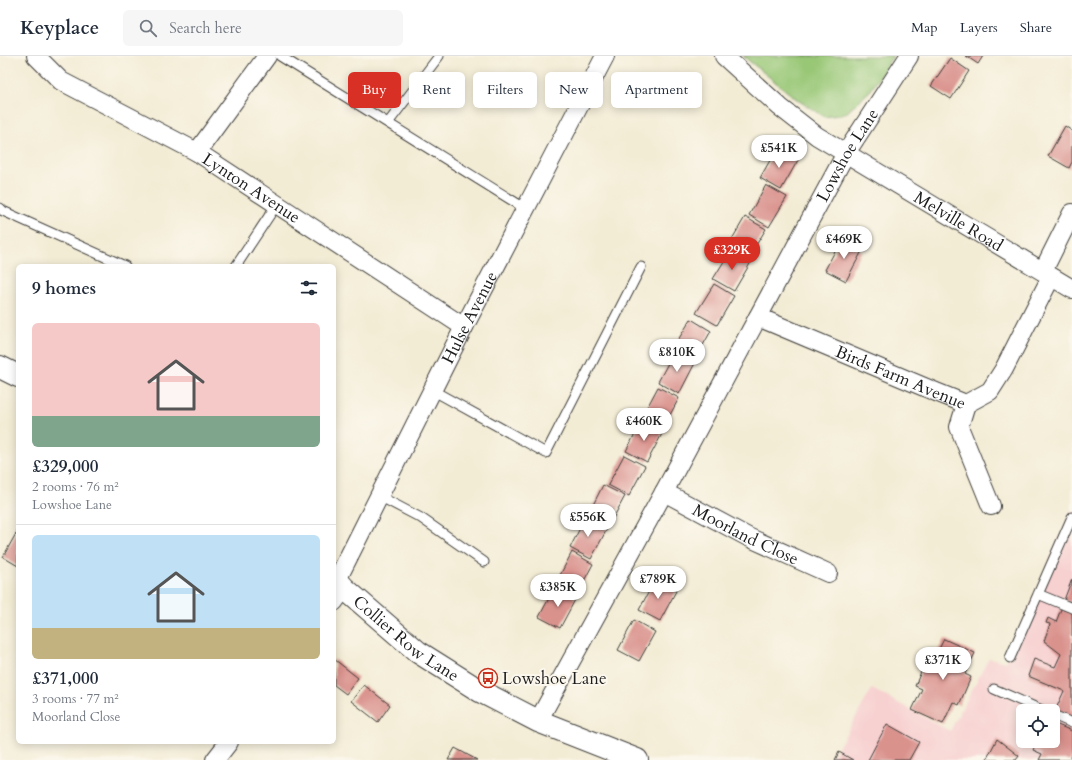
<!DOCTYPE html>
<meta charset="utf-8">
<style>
body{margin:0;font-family:Cardo,serif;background:#f6f6f7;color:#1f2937;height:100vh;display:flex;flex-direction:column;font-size:15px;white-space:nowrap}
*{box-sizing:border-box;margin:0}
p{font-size:13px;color:#747a83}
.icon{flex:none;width:22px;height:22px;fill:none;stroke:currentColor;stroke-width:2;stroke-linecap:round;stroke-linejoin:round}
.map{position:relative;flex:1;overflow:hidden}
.side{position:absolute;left:16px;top:208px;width:320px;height:480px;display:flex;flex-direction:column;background:#fff;border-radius:6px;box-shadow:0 2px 10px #0003}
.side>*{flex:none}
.guide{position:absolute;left:348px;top:16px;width:380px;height:36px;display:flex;gap:8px}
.buttons{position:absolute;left:1016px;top:648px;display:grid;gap:8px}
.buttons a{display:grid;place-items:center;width:44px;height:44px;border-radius:6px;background:#fff;box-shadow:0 2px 10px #0003;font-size:20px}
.price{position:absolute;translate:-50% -34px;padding:0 9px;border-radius:14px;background:#fff;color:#222;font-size:13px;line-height:26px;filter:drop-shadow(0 1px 2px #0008)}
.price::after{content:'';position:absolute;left:50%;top:24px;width:12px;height:9px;margin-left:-6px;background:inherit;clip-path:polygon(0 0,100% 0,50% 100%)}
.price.active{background:#d93025;color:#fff}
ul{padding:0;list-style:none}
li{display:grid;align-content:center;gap:8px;height:212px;padding:0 16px}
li+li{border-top:1px solid #e0e1e3}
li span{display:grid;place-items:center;height:124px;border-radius:6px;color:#555}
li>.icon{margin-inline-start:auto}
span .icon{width:72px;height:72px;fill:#fffc;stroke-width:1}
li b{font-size:17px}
h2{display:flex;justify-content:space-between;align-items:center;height:48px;padding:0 16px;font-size:17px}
.tag{padding:0 14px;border-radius:6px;background:#fff;box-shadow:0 2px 10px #0003;font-size:14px;line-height:36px}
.tag.active{background:#d93025;color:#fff}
header{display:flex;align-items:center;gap:24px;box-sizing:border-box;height:56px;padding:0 20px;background:#fff;border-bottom:1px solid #e0e1e3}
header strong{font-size:19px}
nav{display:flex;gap:22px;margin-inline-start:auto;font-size:14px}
.search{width:280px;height:36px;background:#f6f6f7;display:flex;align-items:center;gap:10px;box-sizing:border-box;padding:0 14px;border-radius:6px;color:#747a83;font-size:15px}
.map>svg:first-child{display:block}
.built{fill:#f7d0d0;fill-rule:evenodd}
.green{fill:#98c776;stroke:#5a7249}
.building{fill:#da928d}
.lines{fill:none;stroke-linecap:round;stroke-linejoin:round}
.service-casing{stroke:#3c3b38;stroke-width:11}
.minor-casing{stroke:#3c3b38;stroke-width:20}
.secondary-casing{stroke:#3c3b38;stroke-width:24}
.service{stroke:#fff;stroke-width:9}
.minor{stroke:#fff;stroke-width:18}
.secondary{stroke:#fff;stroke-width:22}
.labels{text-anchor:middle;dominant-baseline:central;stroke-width:4;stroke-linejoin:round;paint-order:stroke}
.street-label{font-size:17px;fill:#1c1c1c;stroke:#fbf7ec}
.poi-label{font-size:17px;fill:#1c1c1c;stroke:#fbf7ec;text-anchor:start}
</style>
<header>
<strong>Keyplace</strong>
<div class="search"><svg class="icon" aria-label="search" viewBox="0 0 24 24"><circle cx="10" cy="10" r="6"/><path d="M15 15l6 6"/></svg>Search here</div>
<nav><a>Map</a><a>Layers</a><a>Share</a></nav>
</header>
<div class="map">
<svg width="1072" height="704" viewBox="0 0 1072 704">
<rect width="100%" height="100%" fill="#fbf7ec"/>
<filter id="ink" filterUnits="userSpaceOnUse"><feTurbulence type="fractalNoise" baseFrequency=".025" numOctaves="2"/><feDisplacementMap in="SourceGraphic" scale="8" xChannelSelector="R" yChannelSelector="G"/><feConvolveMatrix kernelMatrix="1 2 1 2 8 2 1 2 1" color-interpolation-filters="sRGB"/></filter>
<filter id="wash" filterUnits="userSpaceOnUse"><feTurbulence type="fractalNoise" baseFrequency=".012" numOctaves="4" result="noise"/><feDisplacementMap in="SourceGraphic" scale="16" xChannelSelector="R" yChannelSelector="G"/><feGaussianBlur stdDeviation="0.9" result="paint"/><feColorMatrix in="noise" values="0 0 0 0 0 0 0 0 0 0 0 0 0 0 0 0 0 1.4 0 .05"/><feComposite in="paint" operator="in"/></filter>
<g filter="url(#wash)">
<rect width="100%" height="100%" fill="#f3ecd5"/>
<path class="built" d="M1072,452v252h-241l41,-71 78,42 39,-73 17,4zM1023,655h30v30h-30z"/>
<path class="green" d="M743,0h150l-22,34 -26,24 -20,3 -26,-16z"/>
<g id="blocks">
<path class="building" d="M966,0h17l-5,8z
M950,2l19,13 -18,28 -20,-13z
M1065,70l7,5v31l-3,6 -21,-12z
M777,92l21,12 -17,30 -21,-12z
M766,129l21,12 -18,30 -20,-12z
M745,161l21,12 -18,29 -20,-12z
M841,184l21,11 -16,30 -21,-11z
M731,194l20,12 -17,29 -21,-12z
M714,228l20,12 -17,29 -21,-12z
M691,263l20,12 -17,30 -21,-13z
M674,296l21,11 -16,31 -21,-12z
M658,331l21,11 -16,30 -21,-11z
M642,365l21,11 -16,30 -21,-11z
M624,399l21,11 -16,30 -21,-11z
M603,429l22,11 -16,30 -21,-11z
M585,462l22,11 -16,30 -21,-11z
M18,474v36l-15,-9z
M572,496l21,12 -16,30 -21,-11z
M1072,523v23l-8,-2z
M655,524l21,11 -16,30 -21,-11z
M555,531l21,11 -16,30 -21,-11z
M1061,553l11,4v105l-17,-7 9,-20 -36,-15 6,-17 21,8 6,-13 -17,-13 6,-17 -4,-1 2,-5 8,4z
M634,564l21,12 -16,29 -21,-11z
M944,583l31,14 -10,21 6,3 -12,28 -6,-3 -10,22 -31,-14 10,-21 -7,-3 11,-26 6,3z
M334,603l24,19 -12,16 -12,-9z
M364,629l26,20 -12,17 -27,-21z
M1053,667l19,8v24l-2,5h-31l3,-6 -9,-4 4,-9h16z
M887,668l32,18 -10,18h-41z
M997,683l22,17 -3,4h-30z
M455,692l22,12h-29z
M839,696l14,8h-18z"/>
</g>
</g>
<g filter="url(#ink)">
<use href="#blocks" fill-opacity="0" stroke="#3c3b38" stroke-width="1"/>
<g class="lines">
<defs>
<path id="service" d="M280,0l246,153
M388,67l51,-67
M0,152l3,3 122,55
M236,210l41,-62
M432,334l114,63 95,-186
M379,440l42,22 63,44
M1038,538l34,14
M1010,602l62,-141
M994,633l50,22
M1053,659l19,8"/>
<g id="minor">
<path id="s1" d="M36,0l25,25 136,71 267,175"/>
<path id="s2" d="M724,0l56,51 37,29 255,153"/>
<path d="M197,96l70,-96"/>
<path d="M1043,215l29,-58"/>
<path id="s3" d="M758,261l178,75 30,12 24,-13 14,-22 47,-92"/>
<path d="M966,348l-7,23 32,79"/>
<path id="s4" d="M664,436l84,45 80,36"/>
<path id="s5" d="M337,524l127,-253 141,-271"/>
<path d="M334,546l10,-14"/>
<path id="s6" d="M538,665l126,-229 182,-339 63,-97"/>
<path d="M215,704l14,-18"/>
</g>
<g id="secondary">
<path d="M0,311l18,9"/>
<path id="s7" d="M334,521l10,11 74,64 62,39 58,30 99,39"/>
</g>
</defs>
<use href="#service" class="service-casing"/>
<use href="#minor" class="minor-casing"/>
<use href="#secondary" class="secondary-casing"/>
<use href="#service" class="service"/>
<use href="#minor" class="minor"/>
<use href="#secondary" class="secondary"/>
</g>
</g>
<defs>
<symbol id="bus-ring" viewBox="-11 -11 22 22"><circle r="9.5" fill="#fbf7ec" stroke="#c8321e" stroke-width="1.5"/><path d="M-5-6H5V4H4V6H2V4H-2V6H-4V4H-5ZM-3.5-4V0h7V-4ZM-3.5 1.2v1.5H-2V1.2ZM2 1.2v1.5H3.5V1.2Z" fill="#c8321e"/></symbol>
</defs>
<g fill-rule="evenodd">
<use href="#bus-ring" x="477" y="611" width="22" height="22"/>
</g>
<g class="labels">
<g class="street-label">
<text stroke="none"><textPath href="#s6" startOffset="645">Lowshoe Lane</textPath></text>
<text stroke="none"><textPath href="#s1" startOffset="254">Lynton Avenue</textPath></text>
<text stroke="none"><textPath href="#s2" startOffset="288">Melville Road</textPath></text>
<text stroke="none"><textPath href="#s5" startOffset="294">Hulse Avenue</textPath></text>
<text stroke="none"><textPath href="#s3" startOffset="155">Birds Farm Avenue</textPath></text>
<text stroke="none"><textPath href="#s4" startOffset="92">Moorland Close</textPath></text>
<text stroke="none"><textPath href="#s7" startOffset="95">Collier Row Lane</textPath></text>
</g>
<g class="poi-label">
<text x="502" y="622">Lowshoe Lane</text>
</g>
</g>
</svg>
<div class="buttons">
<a><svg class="icon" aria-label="locate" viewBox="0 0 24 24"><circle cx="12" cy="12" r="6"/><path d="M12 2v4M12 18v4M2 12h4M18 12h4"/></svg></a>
</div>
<b class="price" style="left:779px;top:113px">£541K</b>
<b class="price" style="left:844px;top:204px">£469K</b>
<b class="price active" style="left:732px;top:215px">£329K</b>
<b class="price" style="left:677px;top:317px">£810K</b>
<b class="price" style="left:644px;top:386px">£460K</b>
<b class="price" style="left:588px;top:482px">£556K</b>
<b class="price" style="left:658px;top:544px">£789K</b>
<b class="price" style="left:558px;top:552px">£385K</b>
<b class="price" style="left:943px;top:625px">£371K</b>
<div class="guide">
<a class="tag active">Buy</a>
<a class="tag">Rent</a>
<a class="tag">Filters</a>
<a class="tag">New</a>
<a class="tag">Apartment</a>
</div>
<section class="side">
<h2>9 homes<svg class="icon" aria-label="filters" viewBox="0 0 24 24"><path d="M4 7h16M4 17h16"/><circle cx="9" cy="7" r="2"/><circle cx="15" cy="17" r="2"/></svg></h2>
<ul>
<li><span style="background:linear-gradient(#f6c9c9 75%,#7fa58c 0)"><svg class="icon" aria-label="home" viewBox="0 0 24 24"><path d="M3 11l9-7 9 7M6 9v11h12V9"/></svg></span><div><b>£329,000</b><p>2 rooms · 76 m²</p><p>Lowshoe Lane</p></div></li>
<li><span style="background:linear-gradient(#bfe0f5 75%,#c2b280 0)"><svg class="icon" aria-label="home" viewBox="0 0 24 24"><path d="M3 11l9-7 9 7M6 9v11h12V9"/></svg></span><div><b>£371,000</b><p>3 rooms · 77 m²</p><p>Moorland Close</p></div></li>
</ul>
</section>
</div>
